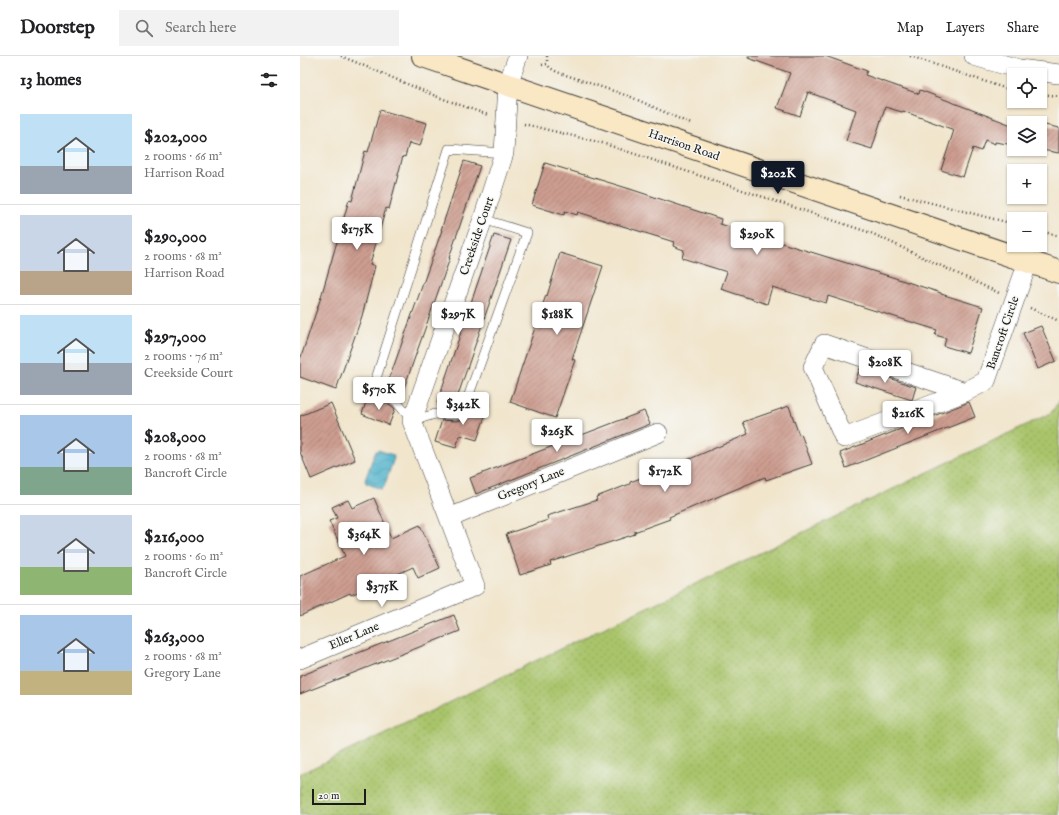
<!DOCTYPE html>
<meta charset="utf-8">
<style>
body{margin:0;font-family:"IM FELL English",serif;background:#f2f2f2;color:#202124;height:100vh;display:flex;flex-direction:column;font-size:15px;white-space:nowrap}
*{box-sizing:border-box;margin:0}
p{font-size:13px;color:#757577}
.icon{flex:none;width:22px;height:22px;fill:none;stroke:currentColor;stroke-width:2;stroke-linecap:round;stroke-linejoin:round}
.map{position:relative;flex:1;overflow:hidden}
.panel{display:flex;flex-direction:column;background:#fff;width:300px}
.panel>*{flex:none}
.buttons{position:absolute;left:707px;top:12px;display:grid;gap:8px}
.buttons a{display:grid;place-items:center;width:40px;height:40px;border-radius:0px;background:#fff;box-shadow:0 1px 3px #0004;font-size:20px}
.scale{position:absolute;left:12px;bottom:10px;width:54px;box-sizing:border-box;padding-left:4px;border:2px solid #1c1c1c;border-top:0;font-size:11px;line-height:14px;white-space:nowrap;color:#1c1c1c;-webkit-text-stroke:3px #f6f6f2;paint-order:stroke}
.price{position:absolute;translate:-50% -34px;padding:0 9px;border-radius:4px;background:#fff;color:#222;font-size:13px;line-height:26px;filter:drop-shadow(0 1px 2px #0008)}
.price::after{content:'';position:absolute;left:50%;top:24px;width:12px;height:9px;margin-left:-6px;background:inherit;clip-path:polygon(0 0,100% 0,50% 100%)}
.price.current{background:#111827;color:#fff}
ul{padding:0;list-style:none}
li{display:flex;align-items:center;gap:12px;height:100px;padding:0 20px}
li+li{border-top:1px solid #e0e0e0}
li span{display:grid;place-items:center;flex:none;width:112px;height:80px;border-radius:0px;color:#555}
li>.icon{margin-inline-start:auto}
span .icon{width:48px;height:48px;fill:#fffc;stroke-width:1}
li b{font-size:17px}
h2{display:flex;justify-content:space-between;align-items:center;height:48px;padding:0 20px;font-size:17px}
header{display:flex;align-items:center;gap:24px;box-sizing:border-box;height:56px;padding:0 20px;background:#fff;border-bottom:1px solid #e0e0e0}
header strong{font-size:19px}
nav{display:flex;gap:22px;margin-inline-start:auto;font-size:14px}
.search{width:280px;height:36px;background:#f2f2f2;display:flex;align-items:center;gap:10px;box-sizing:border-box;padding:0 14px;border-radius:0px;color:#757577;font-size:15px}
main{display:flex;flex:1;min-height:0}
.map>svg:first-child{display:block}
.grass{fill:url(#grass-dots);stroke:#627043}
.water{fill:url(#water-waves);stroke:#346674}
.building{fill:url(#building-hatch)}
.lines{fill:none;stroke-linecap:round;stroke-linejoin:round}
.lane-casing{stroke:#3c3a36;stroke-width:10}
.street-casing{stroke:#3c3a36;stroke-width:20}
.secondary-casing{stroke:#3c3a36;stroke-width:24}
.path{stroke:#3c3a36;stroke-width:2.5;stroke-dasharray:1 3;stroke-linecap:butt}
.lane{stroke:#fff;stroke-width:9}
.street{stroke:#fff;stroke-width:19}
.secondary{stroke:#fae7c3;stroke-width:22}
.labels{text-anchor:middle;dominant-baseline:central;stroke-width:3;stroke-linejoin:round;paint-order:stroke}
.street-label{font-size:12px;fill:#1c1c1c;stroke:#f6f6f2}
</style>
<header>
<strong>Doorstep</strong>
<div class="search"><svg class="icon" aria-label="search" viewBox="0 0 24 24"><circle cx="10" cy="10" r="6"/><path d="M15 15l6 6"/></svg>Search here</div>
<nav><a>Map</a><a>Layers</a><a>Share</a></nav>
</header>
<main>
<section class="panel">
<h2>13 homes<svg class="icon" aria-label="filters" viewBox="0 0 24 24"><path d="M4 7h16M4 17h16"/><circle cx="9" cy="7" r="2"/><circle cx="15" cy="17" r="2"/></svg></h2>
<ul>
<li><span style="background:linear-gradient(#bfe0f5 65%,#9aa5b1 0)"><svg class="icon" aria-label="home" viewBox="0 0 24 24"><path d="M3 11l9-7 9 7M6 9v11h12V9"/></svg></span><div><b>$202,000</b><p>2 rooms · 66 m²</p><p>Harrison Road</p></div></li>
<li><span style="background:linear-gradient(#c9d6e8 70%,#b9a48a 0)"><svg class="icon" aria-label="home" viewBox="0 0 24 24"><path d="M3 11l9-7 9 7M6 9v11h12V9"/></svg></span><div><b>$290,000</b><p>2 rooms · 68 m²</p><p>Harrison Road</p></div></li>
<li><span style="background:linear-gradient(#bfe0f5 60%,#9aa5b1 0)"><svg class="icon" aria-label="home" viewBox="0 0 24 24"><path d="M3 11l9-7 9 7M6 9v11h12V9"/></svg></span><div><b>$297,000</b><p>2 rooms · 76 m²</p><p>Creekside Court</p></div></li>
<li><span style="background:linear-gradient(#a9c7e8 65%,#7fa58c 0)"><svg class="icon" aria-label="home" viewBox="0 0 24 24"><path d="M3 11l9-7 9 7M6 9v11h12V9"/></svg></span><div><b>$208,000</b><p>2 rooms · 68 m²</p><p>Bancroft Circle</p></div></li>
<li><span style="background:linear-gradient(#c9d6e8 65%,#8fb573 0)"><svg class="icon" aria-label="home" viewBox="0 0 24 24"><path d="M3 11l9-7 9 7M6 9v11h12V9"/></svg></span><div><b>$216,000</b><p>2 rooms · 60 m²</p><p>Bancroft Circle</p></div></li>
<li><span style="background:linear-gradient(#a9c7e8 70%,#c2b280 0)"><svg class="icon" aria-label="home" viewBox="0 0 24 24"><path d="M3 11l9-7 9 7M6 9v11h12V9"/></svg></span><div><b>$263,000</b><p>2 rooms · 68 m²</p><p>Gregory Lane</p></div></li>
</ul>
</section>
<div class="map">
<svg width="759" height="759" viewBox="0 0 759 759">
<defs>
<pattern id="grass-dots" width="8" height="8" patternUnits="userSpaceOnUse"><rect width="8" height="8" fill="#a9c46a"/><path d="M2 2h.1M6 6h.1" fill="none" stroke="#91a85b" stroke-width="1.8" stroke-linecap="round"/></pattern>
<pattern id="water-waves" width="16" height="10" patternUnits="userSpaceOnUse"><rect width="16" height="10" fill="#4cb1cb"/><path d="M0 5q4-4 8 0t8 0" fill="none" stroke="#3e8fa4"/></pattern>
<pattern id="building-hatch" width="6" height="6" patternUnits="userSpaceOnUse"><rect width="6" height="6" fill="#cd9d90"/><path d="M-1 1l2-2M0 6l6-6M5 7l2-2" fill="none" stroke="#a67f75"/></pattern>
</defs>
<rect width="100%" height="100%" fill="#f6f6f2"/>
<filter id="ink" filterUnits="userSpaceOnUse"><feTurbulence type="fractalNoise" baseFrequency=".025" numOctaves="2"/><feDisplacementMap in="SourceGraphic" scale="8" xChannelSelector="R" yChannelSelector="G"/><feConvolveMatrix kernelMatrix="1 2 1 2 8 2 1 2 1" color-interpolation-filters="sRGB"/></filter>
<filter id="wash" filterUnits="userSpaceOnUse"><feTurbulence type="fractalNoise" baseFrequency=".012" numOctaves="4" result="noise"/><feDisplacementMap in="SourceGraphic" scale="16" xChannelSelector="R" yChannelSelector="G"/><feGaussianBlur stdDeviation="0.9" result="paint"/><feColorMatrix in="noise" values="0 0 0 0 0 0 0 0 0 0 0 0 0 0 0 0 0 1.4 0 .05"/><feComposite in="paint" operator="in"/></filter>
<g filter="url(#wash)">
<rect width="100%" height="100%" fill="#f1e5cc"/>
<path class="grass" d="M759,345v414h-759v-41l751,-361z"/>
<path class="water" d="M78,394l15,5 1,3 -10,29 -3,2 -15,-6 -1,-3 10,-28z"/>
<g id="blocks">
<path class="building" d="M448,0h77l42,15 -2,4 54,19 1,-4 94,36v19l-19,-3v2l-10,-4 -4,11 -8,-3 -10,29 -22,-7 13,-40 -51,-19 -1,1 -17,-5 -13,42 -26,-8 10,-31 -48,-18 -8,24 -23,-8 13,-35 -42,-15z
M80,54l47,13 -7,23 -11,-3 -4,14 -2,-1 -14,53 -3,-1 -16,56 5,2 -13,50 -26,74 -36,-13v-17l21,-63 28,-97 3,1 13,-50 3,1z
M740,68l19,4v25l-23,-4h4z
M164,105l16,5 -31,92h1l-47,133h-1l-2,5 -14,-8 56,-158h-1z
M245,107l85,26 91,30 -1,5 172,53 49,16v1l42,13 -15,46 -24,-7 2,-8 -11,-3 2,-5 -109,-34 -2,7 -54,-16 -5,17 -46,-15 6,-17 -45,-14 2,-8 -11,-4 1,-4 -96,-30 -1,3 -12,-4 -1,4 -32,-10z
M194,179l17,5 -53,155 4,1 -4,13 -13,-1 1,-2 -9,-3z
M260,197l43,13 -31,93 3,1 -20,58 -45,-16 36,-107 1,1z
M741,270l15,35 -18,8 -15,-36z
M560,312l56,19 -4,13 -57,-18z
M67,343l13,5 2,-4 10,6 3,3 -6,16 -27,-11z
M173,344l16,5 -12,35 -17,-5 -4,13 -21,-6 7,-22 14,1 9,-2z
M669,346l6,15 -129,51 -6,-15z
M31,347l24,57 -44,19 -11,-27v-36z
M489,350l10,29 2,-1 11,30 -46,16 -1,-3 -96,40 1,2 -36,13 1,2 -85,28 1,3 -31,10 -14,-41 42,-14 -1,-4 50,-16 -1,-3 34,-13v-2l41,-15 77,-33 -5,-12z
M344,355l6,13 -174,70 -6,-16z
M74,442l17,40 29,-13 20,43 -22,10 -5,-11 -62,28 -1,-2 -50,23v-40l45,-20 -16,-35 8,-3 -5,-11 16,-7 4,8z
M154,559l6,16 -160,63v-18z"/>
</g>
</g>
<g filter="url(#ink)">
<use href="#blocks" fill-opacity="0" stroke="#3c3a36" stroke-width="1"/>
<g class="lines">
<defs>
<path id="lane" d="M183,163l44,14 -65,181 -7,1 -20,-1 -23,7 -16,-20 -23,-13 76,-239 55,4"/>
<path id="street" d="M674,0l45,13 40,5
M665,336l-121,46 -31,-71 11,-23 141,48 21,-11 42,-119
M149,462l209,-85
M0,603l175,-73 -63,-165 71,-202 21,-66 4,-69 10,-28"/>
<path id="secondary" d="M123,0l636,216"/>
</defs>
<use href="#lane" class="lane-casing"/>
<use href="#street" class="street-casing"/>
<use href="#secondary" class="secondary-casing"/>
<path class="path" d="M41,0l97,41 50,18
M247,0v8
M610,0l94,32 10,2
M242,9l5,-1 3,4 7,4 74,25 60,27
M740,38l19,2
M224,68l78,19 269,90 128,60
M600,139l114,29
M740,175l19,5
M730,252l29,13"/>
<use href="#lane" class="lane"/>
<use href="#street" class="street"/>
<use href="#secondary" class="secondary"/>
</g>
</g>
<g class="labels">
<g class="street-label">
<text transform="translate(384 89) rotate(19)">Harrison Road</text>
<text transform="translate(177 180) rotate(-71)">Creekside Court</text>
<text transform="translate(703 277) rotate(-71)">Bancroft Circle</text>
<text transform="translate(231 428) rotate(-22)">Gregory Lane</text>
<text transform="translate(54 580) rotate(-23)">Eller Lane</text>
</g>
</g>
</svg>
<div class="buttons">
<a><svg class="icon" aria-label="locate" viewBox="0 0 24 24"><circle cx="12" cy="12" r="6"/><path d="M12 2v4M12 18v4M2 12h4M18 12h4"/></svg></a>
<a><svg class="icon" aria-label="layers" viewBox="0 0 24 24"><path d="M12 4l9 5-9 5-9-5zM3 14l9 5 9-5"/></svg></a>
<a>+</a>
<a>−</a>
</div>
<div class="scale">20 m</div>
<b class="price current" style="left:478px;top:139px">$202K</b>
<b class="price" style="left:57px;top:195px">$175K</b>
<b class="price" style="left:457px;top:200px">$290K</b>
<b class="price" style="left:158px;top:280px">$297K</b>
<b class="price" style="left:257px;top:280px">$188K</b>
<b class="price" style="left:585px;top:328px">$208K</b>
<b class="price" style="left:79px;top:355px">$570K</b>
<b class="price" style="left:163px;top:370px">$342K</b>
<b class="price" style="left:608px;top:379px">$216K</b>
<b class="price" style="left:257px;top:397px">$263K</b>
<b class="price" style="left:365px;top:437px">$172K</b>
<b class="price" style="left:64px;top:500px">$364K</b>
<b class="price" style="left:82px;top:552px">$375K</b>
</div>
</main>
